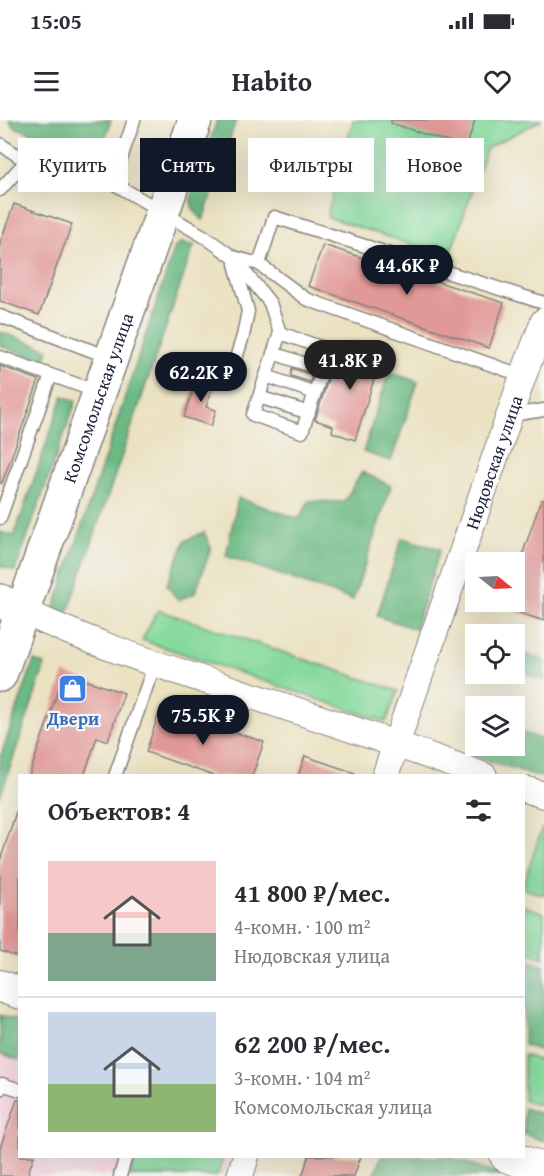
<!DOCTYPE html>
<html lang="ru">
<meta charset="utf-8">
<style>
body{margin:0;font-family:"Gentium Book Plus",serif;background:#f2f2f3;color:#2b2b33;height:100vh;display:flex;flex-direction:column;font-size:22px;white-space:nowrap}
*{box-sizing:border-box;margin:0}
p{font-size:20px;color:#7c7c81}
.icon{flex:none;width:33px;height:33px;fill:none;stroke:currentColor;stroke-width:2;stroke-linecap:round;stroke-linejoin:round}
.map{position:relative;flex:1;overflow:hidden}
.panel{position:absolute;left:18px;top:654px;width:507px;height:384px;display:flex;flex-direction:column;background:#fff;border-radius:0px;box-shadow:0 6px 24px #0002}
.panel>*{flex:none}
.top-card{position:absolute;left:18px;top:18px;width:508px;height:54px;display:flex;gap:12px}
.needle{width:39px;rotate:108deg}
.controls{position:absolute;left:465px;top:432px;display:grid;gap:12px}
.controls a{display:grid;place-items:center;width:60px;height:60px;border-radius:0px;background:#fff;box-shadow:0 6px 24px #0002;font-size:30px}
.price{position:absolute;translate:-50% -51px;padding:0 14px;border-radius:21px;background:#111827;color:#fff;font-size:20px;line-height:39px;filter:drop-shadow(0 2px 3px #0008)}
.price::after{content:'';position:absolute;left:50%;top:36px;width:18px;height:14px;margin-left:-9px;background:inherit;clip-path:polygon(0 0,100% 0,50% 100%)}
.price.current{background:#222;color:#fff}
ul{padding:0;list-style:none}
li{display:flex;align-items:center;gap:18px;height:150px;padding:0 30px}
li+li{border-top:2px solid #e1e1e2}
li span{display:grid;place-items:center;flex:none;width:168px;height:120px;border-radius:0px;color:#555}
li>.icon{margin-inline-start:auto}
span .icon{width:72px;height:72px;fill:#fffc;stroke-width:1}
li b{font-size:26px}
h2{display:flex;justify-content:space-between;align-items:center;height:72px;padding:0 30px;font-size:26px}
.pill{padding:0 21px;border-radius:0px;background:#fff;box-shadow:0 6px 24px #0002;font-size:21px;line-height:54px}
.pill.current{background:#111827;color:#fff}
.status{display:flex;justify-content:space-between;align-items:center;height:42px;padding:0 30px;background:#fff;direction:ltr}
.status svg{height:16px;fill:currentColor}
header{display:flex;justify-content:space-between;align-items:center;height:78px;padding:0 30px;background:#fff;font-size:27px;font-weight:700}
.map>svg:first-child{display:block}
.built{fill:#f5cfdb}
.green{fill:#85d99b;stroke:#547e6b;stroke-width:1.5}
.forest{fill:#6cb983;stroke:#476e5f;stroke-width:1.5}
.building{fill:#e19997}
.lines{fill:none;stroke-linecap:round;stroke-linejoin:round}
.service-casing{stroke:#86827e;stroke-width:15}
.minor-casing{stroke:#86827e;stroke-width:28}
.tertiary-casing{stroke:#86827e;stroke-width:34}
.secondary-casing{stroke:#86827e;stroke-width:36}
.primary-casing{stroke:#86827e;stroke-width:36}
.service{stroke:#fff;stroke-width:12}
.minor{stroke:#fff;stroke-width:26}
.tertiary{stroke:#fff;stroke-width:32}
.secondary{stroke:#fff;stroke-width:33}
.primary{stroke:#fff;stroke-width:33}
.labels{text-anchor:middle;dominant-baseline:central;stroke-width:4.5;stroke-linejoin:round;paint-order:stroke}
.street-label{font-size:18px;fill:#22223b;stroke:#f6f6f2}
.shop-label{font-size:18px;font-weight:bold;fill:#366cbe;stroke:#f6f6f2}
</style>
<div class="status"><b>15:05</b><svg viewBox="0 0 49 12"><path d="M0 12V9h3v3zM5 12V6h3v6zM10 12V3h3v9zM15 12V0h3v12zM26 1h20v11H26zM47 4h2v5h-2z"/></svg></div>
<header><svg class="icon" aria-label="menu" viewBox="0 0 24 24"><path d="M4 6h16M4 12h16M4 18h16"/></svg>Habito<svg class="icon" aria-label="heart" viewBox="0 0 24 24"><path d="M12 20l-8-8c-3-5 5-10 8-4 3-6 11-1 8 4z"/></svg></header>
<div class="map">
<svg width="544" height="1056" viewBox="0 0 544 1056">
<rect width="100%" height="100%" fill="#f6f6f2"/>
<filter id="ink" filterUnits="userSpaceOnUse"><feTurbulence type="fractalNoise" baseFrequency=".0167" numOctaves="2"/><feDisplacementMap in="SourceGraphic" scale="12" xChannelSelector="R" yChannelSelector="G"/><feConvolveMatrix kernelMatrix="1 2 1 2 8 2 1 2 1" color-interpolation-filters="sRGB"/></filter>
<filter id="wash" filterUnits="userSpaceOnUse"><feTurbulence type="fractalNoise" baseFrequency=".008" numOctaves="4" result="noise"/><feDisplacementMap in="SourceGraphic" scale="24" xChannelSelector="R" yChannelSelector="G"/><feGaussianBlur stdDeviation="1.35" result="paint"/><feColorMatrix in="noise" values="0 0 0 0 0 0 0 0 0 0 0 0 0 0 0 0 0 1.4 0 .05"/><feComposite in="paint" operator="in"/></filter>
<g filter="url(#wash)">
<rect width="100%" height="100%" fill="#ebe2c2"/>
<path class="built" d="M0,902l19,7 1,127 209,1 -6,19h-223z"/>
<path class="green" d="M353,0h189l-55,28 -38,109 -122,-40z
M158,490l240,81 -12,31 -244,-82z
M542,708l2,1v66l-20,-6v-6z
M524,786l20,7v45l-20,-7z
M524,935l20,7v26l-6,17 -14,-5z
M136,1037v-1l87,1 -6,19h-87z"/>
<path class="forest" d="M9,0h102l-8,25 -30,-7 -3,7 -56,-18z
M217,0h19l-33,100c-7,-7 -12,-11 -12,-22z
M180,123l14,2 -126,367 -14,-2 121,-363z
M0,212l48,17 -3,12 -45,-15z
M389,252l29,10 -27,79 -28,-9z
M63,276l13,5 -61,170 -15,-5v-34l14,4z
M362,352l29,14 -38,114 -127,-44 12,-58 61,21 10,-18 35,1z
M204,412l7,16 -16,45 -17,7 -11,-15 18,-44z
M402,418l38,11 -25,80 -38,-13z
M514,531l25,7 5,3v19l-29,-10z
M34,541l11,4 -45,132v-39z
M515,610l29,10v38l-71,-22 -1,-12 3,-1 1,3h38z
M524,839l20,7v86l-20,-7z
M0,895l19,6v39l-19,-7z
M524,988l20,7v26l-20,-7z
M381,1037h69l50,17 -1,2h-125z"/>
<g id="blocks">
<path class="building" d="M391,0h84l-9,28 -75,-25z
M14,84l58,20 -33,91 -39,-14v-58z
M323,125l181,58 -15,45 -181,-62z
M351,221l32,10 -28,89 -23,-8 1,-6 -18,-6 16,-50 10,3z
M0,246l39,14 -37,103h-2z
M292,248l20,7 -2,7 -19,-6z
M197,257l17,6 -8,24 10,3 -5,16 -27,-9z
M541,380h3v121l-30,-10v-32z
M64,553l60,20 -16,48 -11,-4 -13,39h-55z
M161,587l103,35 -12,34h-38l-68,-24z
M305,636l50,17 -1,3h-56z
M16,692h4v146l-20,-7v-90z
M17,980h3v56h14l-7,20h-27v-28z
M309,1036h52l-7,20h-52z"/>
</g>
</g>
<g filter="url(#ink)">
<use href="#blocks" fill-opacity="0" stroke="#86827e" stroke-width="1.5"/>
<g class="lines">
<defs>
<path id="service" d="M0,24l26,17
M113,63l21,-63
M0,70l26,-29 87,22 92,54 28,20 37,46 10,30 -27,82 49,17 27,-82 -49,-17
M233,137l26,7 47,35 217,77
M259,144l15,-47 270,86
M0,196l111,42
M273,233l50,17
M0,237l98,35
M231,254l12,-38 5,-25 -13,-47
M266,256l49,17
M259,277l50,16
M511,295l33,-5
M0,398l51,-143
M115,656l40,-113
M0,969l2,-5 18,6
M120,1056l6,-20"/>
<g id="minor">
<path d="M23,491c69,33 142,56 214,80 83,27 165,54 247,85"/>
<path id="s1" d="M385,656l138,-400 21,-55"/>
<path d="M524,669l20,6"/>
<path d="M240,1056l6,-20"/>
</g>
<path id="tertiary" d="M0,866l20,7
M506,1036l38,13"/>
<path id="secondary" d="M0,481l23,10"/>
<g id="primary">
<path id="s2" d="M0,555l195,-555"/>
</g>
</defs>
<use href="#service" class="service-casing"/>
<use href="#minor" class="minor-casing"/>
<use href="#tertiary" class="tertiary-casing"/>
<use href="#secondary" class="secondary-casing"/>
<use href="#primary" class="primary-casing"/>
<use href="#service" class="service"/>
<use href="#minor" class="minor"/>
<use href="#tertiary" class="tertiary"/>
<use href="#secondary" class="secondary"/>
<use href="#primary" class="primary"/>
</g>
</g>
<defs>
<symbol id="shop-square" viewBox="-11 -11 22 22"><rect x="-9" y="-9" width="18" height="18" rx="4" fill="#3f7fe0" stroke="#f6f6f2"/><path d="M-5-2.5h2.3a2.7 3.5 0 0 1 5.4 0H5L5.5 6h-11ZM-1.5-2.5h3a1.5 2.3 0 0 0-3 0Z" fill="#fff"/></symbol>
</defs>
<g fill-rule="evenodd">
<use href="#shop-square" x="56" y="552" width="33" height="33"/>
</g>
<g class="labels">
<g class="street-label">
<text stroke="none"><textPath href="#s2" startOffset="294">Комсомольская улица</textPath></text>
<text stroke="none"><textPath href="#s1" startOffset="332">Нюдовская улица</textPath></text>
</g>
<g class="shop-label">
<text x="73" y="598">Двери</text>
</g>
</g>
</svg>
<div class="controls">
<a><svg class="needle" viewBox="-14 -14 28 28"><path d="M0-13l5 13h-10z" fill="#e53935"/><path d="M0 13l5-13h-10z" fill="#7c7c81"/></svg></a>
<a><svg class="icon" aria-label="locate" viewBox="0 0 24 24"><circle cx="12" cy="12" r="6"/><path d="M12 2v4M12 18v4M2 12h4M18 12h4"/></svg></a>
<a><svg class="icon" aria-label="layers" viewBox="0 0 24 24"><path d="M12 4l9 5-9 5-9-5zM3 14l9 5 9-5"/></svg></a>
</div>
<b class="price" style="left:407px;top:176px">44.6K ₽</b>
<b class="price current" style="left:350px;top:271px">41.8K ₽</b>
<b class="price" style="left:201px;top:283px">62.2K ₽</b>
<b class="price" style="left:203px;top:626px">75.5K ₽</b>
<div class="top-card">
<a class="pill">Купить</a>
<a class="pill current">Снять</a>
<a class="pill">Фильтры</a>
<a class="pill">Новое</a>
</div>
<section class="panel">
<h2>Объектов: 4<svg class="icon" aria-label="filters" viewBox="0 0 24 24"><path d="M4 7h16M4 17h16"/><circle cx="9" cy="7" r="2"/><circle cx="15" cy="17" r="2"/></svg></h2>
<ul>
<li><span style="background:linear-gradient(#f6c9c9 60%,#7fa58c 0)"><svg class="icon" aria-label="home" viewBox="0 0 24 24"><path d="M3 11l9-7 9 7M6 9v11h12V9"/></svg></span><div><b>41 800 ₽/мес.</b><p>4-комн. · 100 m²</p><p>Нюдовская улица</p></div></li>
<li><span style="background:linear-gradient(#c9d6e8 60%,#8fb573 0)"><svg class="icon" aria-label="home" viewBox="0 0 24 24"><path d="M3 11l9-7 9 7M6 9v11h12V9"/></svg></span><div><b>62 200 ₽/мес.</b><p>3-комн. · 104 m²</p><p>Комсомольская улица</p></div></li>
</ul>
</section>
</div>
